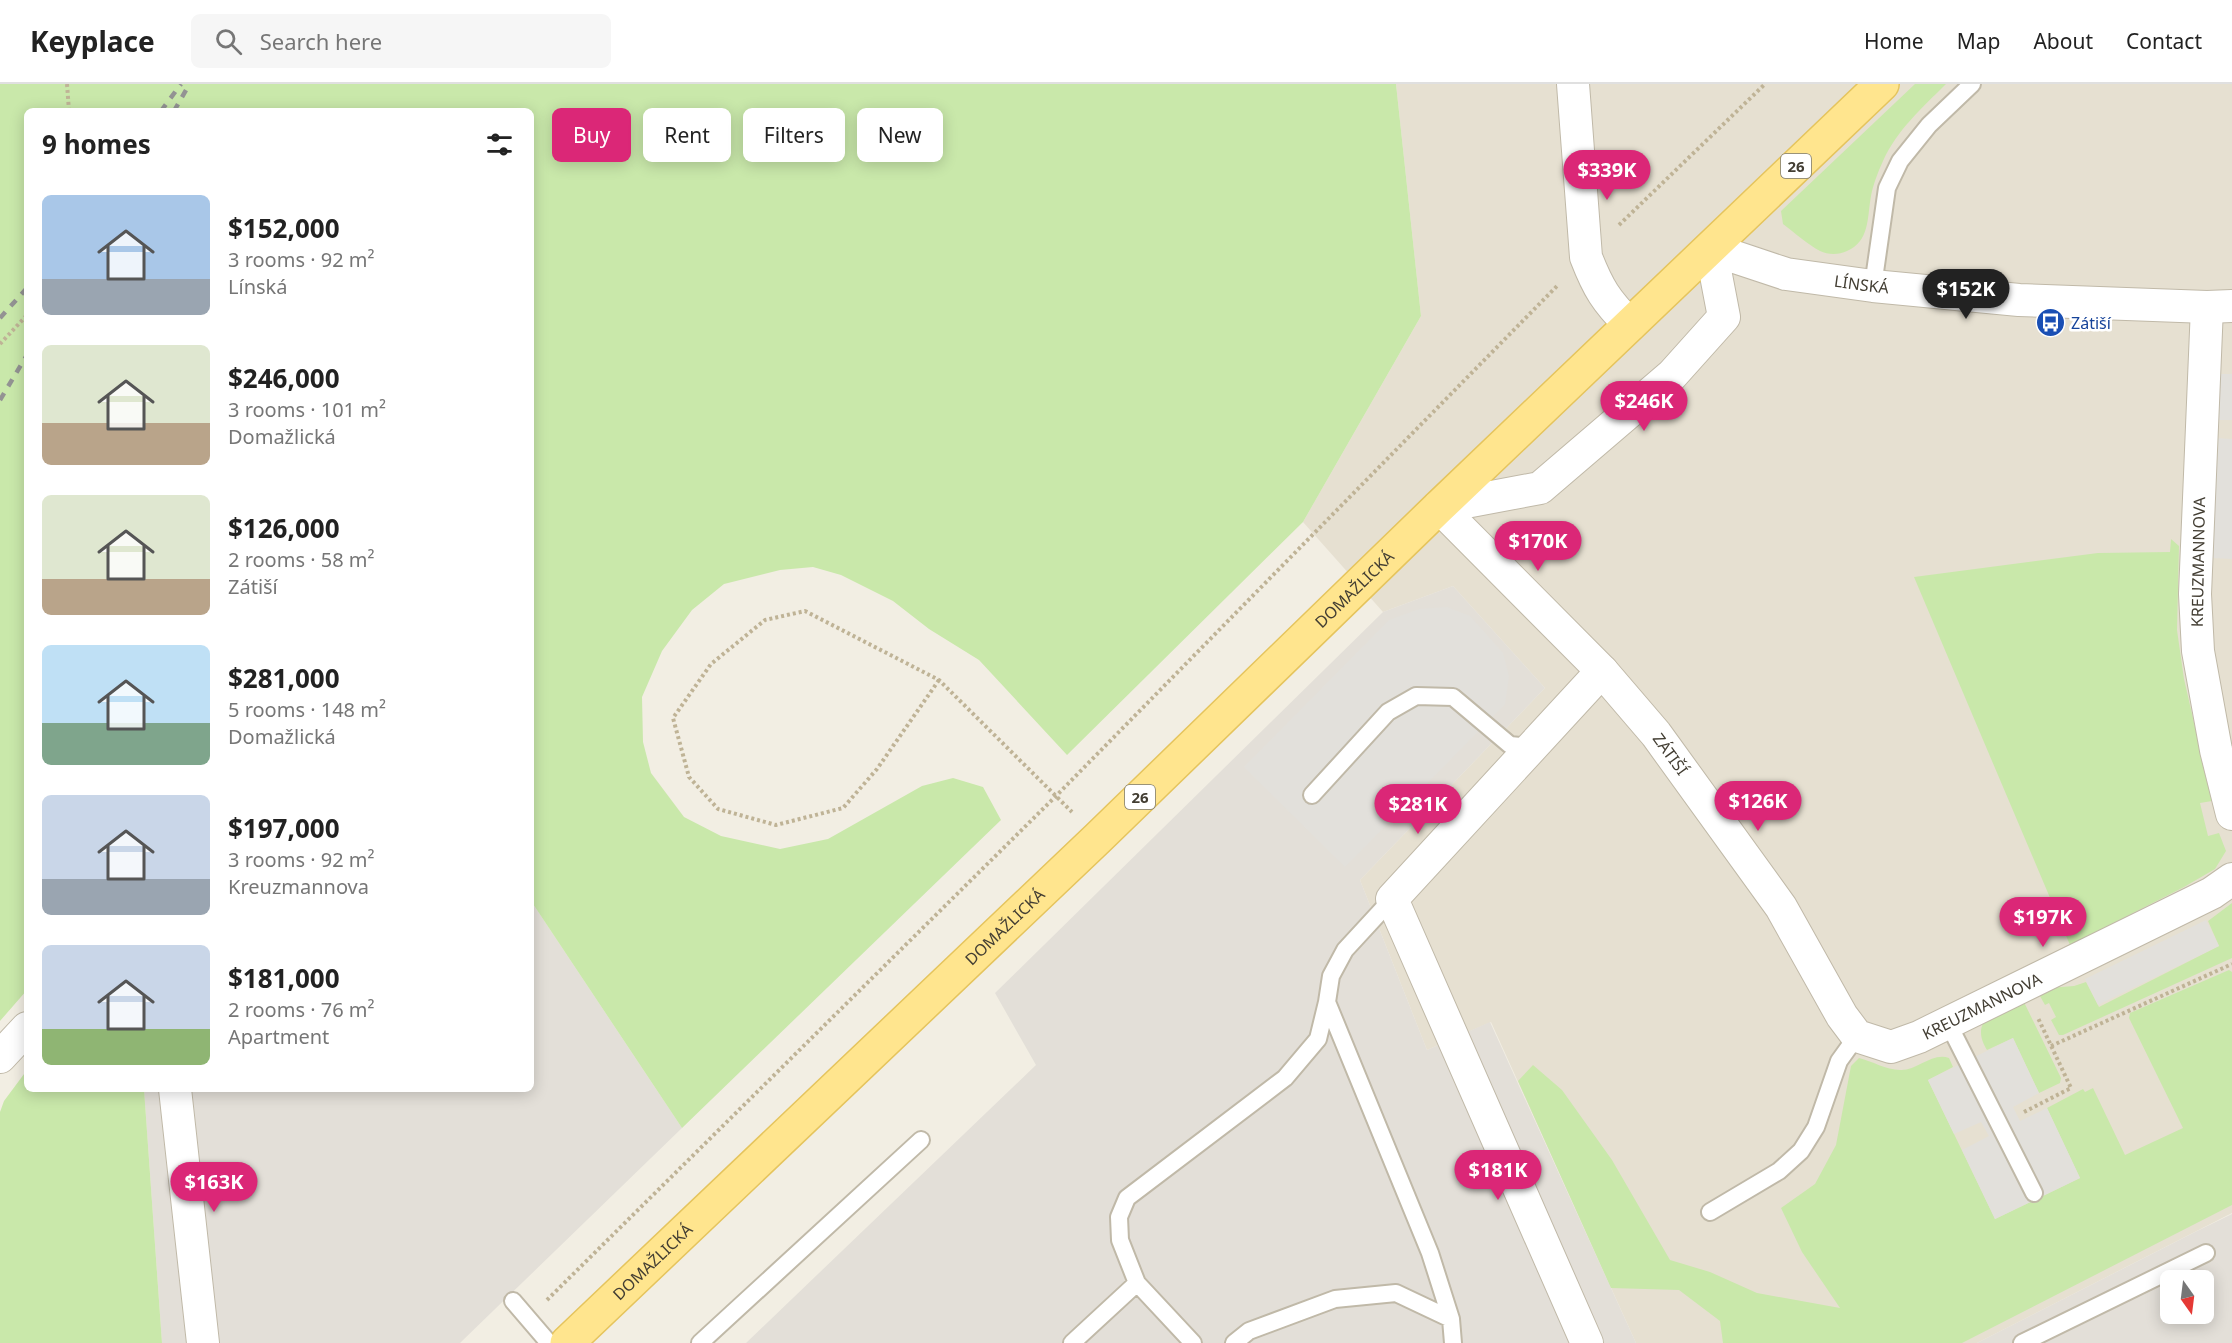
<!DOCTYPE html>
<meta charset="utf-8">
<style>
body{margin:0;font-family:"Noto Sans",sans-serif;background:#f6f6f6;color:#222;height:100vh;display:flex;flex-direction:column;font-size:22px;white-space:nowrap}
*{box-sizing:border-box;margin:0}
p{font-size:20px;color:#767676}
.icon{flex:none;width:33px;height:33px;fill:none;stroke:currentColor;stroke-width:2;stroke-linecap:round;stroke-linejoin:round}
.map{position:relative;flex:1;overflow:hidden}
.drawer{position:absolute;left:24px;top:24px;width:510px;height:984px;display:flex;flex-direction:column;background:#fff;border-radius:9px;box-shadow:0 3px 15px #0003}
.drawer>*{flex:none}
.hud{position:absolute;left:552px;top:24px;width:570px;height:54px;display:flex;gap:12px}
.needle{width:39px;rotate:166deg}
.fabs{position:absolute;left:2160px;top:1186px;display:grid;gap:12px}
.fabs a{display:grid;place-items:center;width:54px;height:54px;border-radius:9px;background:#fff;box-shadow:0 3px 15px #0003;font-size:30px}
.price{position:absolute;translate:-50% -51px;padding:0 14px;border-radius:21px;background:#db2777;color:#fff;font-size:20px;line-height:39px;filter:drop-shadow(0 2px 3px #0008)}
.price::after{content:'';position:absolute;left:50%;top:36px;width:18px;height:14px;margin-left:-9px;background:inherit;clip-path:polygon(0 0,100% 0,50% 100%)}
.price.on{background:#222;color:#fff}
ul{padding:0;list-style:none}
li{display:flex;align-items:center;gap:18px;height:150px;padding:0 18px}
li span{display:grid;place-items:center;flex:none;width:168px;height:120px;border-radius:9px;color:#555}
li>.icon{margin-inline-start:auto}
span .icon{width:72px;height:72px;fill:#fffc;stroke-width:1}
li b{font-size:26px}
h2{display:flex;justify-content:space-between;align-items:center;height:72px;padding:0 18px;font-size:26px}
.pill{padding:0 21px;border-radius:9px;background:#fff;box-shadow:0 3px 15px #0003;font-size:21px;line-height:54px}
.pill.on{background:#db2777;color:#fff}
header{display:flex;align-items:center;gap:36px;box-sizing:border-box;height:84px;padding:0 30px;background:#fff;border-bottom:2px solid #e0e0e0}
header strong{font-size:28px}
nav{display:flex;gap:33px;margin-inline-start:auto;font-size:21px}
.search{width:420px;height:54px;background:#f6f6f6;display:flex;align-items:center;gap:15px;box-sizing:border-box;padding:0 21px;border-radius:9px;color:#767676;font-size:22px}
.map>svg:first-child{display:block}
.residential{fill:#e6e0d1}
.industrial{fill:#e3dfd8;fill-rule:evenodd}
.green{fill:#c9e8aa}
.parking{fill:#e2e0db}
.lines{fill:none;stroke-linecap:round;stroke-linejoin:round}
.lane-casing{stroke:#c0b9a8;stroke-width:20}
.street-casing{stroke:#c0b9a8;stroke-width:34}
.primary-casing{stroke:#e5c45d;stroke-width:36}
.path{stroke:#bfb396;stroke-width:4;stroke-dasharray:3 3;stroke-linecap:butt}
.lane{stroke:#fff;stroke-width:16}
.street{stroke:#fff;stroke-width:32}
.primary{stroke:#ffe58e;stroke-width:33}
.rail{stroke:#939393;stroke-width:4.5;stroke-dasharray:8 8;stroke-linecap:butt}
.labels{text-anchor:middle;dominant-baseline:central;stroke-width:5;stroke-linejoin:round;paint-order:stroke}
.shield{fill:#fff;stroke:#7b7870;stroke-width:1.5}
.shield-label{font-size:15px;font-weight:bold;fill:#433e33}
.street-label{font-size:16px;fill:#433e33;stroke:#fff}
.transit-label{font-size:16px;fill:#164399;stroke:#fff;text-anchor:start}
</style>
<header>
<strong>Keyplace</strong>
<div class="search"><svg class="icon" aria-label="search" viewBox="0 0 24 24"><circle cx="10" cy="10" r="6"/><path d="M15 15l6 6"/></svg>Search here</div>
<nav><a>Home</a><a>Map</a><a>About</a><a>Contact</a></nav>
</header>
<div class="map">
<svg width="2232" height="1259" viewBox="0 0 2232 1259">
<rect width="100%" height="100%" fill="#f2eee3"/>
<path class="residential" d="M1396,0h836v1129l-255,130h-341l-145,-321 -64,28 -67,-170 185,-192 -92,-102 -70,26 -80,-90 118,-206z"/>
<path class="industrial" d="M1453,502l92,102 -185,192 67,170 63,-28 146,321h-890l290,-278 -41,-72 388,-381z
M531,817l151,227 -222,215h-298l-18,-254h387z
M2232,1130v129h-255l218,-111zM2170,1197h34v33h-34z"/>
<path class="green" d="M0,0h1396l25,232 -118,206 -236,233 -88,-95 -50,-31 -36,-28 -52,-26 -28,-8 -33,3 -56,14 -32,26 -30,41 -20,46 1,45 8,31 33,44 37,19 59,13 48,-10 94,-53 31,-8 30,9 18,33 -319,308 -151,-227v-790h-504v879l-27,31z
M1915,0h31c-24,24 -49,46 -63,77 -5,11 -10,24 -12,35 -4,22 -1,45 -24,55 -8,4 -19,4 -27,0 -13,-7 -25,-18 -37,-27l-2,-13z
M2171,455l8,7 -2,84 7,49 28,122 -12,2 8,33 11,-3 7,18 -11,18 -31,18 -114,58 -156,-368 184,-24 72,-1z
M2232,819v55l-169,77h-4l-8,-15 5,-3 -7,-14 -4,2 -9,-16 38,-3 12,-4 13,25 120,-61 -11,-25z
M2229,886l3,2v233l-270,138h-239l-3,-22 -41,-31 -68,-2 -93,-207 15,-16 29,25 50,70 58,100 40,12 47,21 83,15 -38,-56 -21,-44 34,-24 21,-39 15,-79 8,-8c13,3 27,12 41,12 17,1 32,-18 49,-12l4,9 -25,13 67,139 85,-41 -33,-70 36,-19 2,3 8,-4 32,67 58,-27 -54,-110 1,-5z
M2021,912l40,82 -1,5 -21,10 -26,-55 -26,12c-19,-31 11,-40 34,-54z
M27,986v19h117l18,254h-162v-231l4,-11z"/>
<path class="parking" d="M2216,290h16v46h-17z
M2215,354l17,1v120l-21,-1z
M1447,523l23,9 33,37 6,23 -4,28 -160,163 -101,-100 145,-147 30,-11z
M2206,836l13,26 -121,59 -13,-26z
M2013,954l26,55 -26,14 7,14 27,-13 33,70 -85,41 -33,-69 27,-14 -8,-14 -27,12 -26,-54z"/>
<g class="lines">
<defs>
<path id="lane" d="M1873,202l14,-98 13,-27 29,-36 43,-41
M1312,711l76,-83 28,-16 37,1 57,48 22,2
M1392,815l-47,51 -14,26 -4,26 103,251 21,66 2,24
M1948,939l86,170
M1710,1128l69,-41 22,-20 15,-24 23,-66 18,-25
M513,1217l36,42
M700,1259l221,-203
M1072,1259l65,-60
M1193,1259l-56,-60 -17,-43 -1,-23 8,-19 158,-120 33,-39 9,-37
M1234,1259l15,-12 86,-32 61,-6 55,26
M2022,1259l184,-90"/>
<g id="street">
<path d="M1573,0l13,173c12,31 20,44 44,68"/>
<path d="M2207,223l-12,287 3,57 18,99 16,64"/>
<path id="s1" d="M1439,423l163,164 54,63 125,173 61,109 15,20 34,11 28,-10 293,-144 20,-14"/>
<path id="s2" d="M1439,423l101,-19 132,-113 52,-58 -13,-68 75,25 87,12 146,14 188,7 25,-1"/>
<path d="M0,973l27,-29"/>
<path d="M175,1005l28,254"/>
<path d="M1587,1259l-195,-444 210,-228"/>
</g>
<g id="primary">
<path id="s3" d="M567,1259l531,-505 341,-331 443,-423"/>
</g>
</defs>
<use href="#lane" class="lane-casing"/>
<use href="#street" class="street-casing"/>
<use href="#primary" class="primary-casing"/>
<path class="path" d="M67,0l2,27
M1619,141l146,-141
M0,260l27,-29
M939,596l-62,89 -34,39 -67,17 -58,-16 -29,-32 -16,-59 38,-54 54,-44 40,-9 134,69 133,132
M2051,962l181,-82
M2024,1028l47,-24 -33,-70
M547,1216l509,-504 502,-511"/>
<use href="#lane" class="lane"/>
<use href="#street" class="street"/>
<use href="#primary" class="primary"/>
<path class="rail" d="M161,27l20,-27
M174,27l15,-26
M0,234l27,-30
M0,316l27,-45"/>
</g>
<defs>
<symbol id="bus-disc" viewBox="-11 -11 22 22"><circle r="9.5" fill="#1a4fb4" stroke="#fff"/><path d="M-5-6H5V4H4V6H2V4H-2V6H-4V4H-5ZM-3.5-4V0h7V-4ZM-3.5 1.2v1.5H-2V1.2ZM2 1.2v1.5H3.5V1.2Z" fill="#fff"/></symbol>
</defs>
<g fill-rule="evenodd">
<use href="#bus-disc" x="2034" y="222" width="33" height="33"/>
</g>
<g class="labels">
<g class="shield">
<rect x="1781" y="70" width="30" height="24" rx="4.5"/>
<rect x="1125" y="701" width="30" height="24" rx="4.5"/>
</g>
<g class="shield-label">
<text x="1796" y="82">26</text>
<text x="1140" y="713">26</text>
</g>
<g class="street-label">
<text stroke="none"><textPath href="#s2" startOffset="579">LÍNSKÁ</textPath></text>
<text transform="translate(2198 478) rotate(-89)">KREUZMANNOVA</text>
<text stroke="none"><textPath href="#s3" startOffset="1090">DOMAŽLICKÁ</textPath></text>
<text stroke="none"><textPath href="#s1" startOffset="339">ZÁTIŠÍ</textPath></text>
<text stroke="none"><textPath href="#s3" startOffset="604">DOMAŽLICKÁ</textPath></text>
<text stroke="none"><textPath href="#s1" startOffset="813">KREUZMANNOVA</textPath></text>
<text stroke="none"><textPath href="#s3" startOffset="118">DOMAŽLICKÁ</textPath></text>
</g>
<g class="transit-label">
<text x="2071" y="239">Zátiší</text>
</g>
</g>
</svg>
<div class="fabs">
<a><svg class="needle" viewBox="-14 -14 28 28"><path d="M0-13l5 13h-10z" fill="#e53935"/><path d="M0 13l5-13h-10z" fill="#767676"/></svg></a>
</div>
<b class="price" style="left:1607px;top:117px">$339K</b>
<b class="price on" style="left:1966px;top:236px">$152K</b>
<b class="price" style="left:1644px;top:348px">$246K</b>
<b class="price" style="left:1538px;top:488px">$170K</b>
<b class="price" style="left:1758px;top:748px">$126K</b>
<b class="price" style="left:1418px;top:751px">$281K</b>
<b class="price" style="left:2043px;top:864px">$197K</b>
<b class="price" style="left:1498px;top:1117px">$181K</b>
<b class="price" style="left:214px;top:1129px">$163K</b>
<div class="hud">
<a class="pill on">Buy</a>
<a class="pill">Rent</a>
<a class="pill">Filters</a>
<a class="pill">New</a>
</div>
<section class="drawer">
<h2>9 homes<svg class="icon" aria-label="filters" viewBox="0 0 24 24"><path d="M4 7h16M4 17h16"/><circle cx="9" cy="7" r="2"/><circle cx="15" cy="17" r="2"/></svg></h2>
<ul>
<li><span style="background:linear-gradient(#a9c7e8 70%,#9aa5b1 0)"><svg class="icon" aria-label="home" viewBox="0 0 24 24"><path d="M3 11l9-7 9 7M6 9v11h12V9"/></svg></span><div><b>$152,000</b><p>3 rooms · 92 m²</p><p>Línská</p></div></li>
<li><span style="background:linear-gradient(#dfe7d0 65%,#b9a48a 0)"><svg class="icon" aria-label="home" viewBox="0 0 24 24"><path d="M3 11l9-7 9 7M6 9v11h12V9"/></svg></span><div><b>$246,000</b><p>3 rooms · 101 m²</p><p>Domažlická</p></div></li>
<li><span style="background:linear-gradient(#dfe7d0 70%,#b9a48a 0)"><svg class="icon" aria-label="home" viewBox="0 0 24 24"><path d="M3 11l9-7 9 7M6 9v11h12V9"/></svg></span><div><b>$126,000</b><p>2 rooms · 58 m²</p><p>Zátiší</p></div></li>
<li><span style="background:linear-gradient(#bfe0f5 65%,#7fa58c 0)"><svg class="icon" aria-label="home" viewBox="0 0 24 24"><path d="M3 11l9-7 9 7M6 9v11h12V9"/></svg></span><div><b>$281,000</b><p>5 rooms · 148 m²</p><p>Domažlická</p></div></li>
<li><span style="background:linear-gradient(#c9d6e8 70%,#9aa5b1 0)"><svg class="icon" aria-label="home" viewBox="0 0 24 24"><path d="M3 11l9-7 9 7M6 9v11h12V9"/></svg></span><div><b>$197,000</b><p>3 rooms · 92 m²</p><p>Kreuzmannova</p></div></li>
<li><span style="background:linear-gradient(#c9d6e8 70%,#8fb573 0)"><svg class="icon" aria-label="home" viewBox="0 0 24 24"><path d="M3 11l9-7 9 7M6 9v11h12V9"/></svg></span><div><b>$181,000</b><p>2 rooms · 76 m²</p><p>Apartment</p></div></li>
</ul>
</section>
</div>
